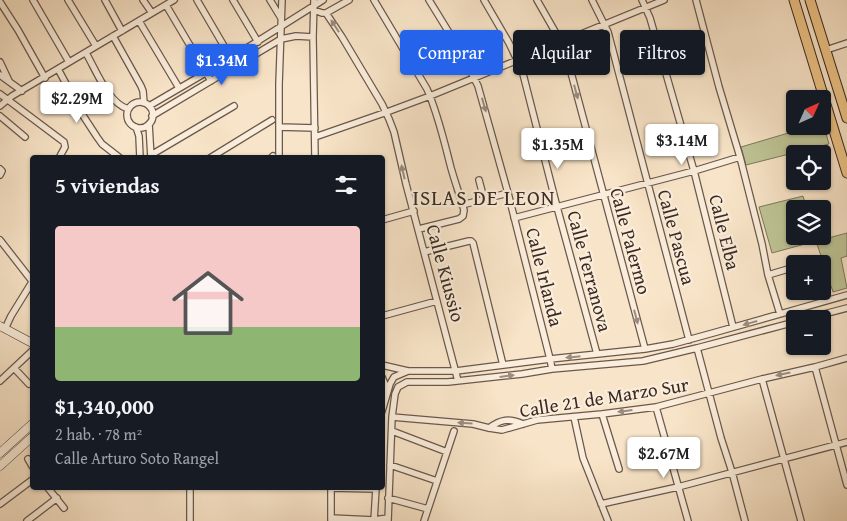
<!DOCTYPE html>
<html lang="es">
<meta charset="utf-8">
<style>
body{margin:0;font-family:"Gentium Book Plus",serif;background:#20242c;color:#f1f3f6;height:100vh;display:flex;flex-direction:column;font-size:19px;white-space:nowrap}
*{box-sizing:border-box;margin:0}
p{font-size:16px;color:#9ea1a6}
.icon{flex:none;width:28px;height:28px;fill:none;stroke:currentColor;stroke-width:2;stroke-linecap:round;stroke-linejoin:round}
.map{position:relative;flex:1;overflow:hidden}
.drawer{position:absolute;left:30px;top:155px;width:355px;height:335px;display:flex;flex-direction:column;background:#171b24;border-radius:5px;box-shadow:0 1px 4px #0004}
.drawer>*{flex:none}
.guide{position:absolute;left:400px;top:30px;width:371px;height:45px;display:flex;gap:10px}
.needle{width:32px;rotate:45deg}
.buttons{position:absolute;left:786px;top:90px;display:grid;gap:10px}
.buttons a{display:grid;place-items:center;width:45px;height:45px;border-radius:5px;background:#171b24;box-shadow:0 1px 4px #0004;font-size:25px}
.price{position:absolute;translate:-50% -42px;padding:0 11px;border-radius:5px;background:#fff;color:#222;font-size:16px;line-height:32px;filter:drop-shadow(0 1px 2px #0008)}
.price::after{content:'';position:absolute;left:50%;top:30px;width:15px;height:11px;margin-left:-8px;background:inherit;clip-path:polygon(0 0,100% 0,50% 100%)}
.price.on{background:#2563eb;color:#fff}
ul{padding:0;list-style:none}
li{display:grid;align-content:center;gap:10px;height:265px;padding:0 25px}
li span{display:grid;place-items:center;height:155px;border-radius:5px;color:#555}
li>.icon{margin-inline-start:auto}
span .icon{width:90px;height:90px;fill:#fffc;stroke-width:1}
li b{font-size:21px}
h2{display:flex;justify-content:space-between;align-items:center;height:60px;padding:0 25px;font-size:21px}
.pill{padding:0 18px;border-radius:5px;background:#171b24;box-shadow:0 1px 4px #0004;font-size:18px;line-height:45px}
.pill.on{background:#2563eb;color:#fff}
.map>svg:first-child{display:block}
.green{fill:#bec495;stroke:#7c775c}
.lines{fill:none;stroke-linecap:round;stroke-linejoin:round}
.street-casing{stroke:#6a584c;stroke-width:8}
.secondary-casing{stroke:#3b2a22;stroke-width:9}
.primary-casing{stroke:#3b2a22;stroke-width:11}
.street{stroke:#faeddb;stroke-width:5.5}
.secondary{stroke:#faeddb;stroke-width:8}
.primary{stroke:#ecc284;stroke-width:9}
.oneway{fill:#9a8c7e}
.labels{text-anchor:middle;dominant-baseline:central;stroke-width:4.5;stroke-linejoin:round;paint-order:stroke}
.street-label{font-size:19px;fill:#3b2a22;stroke:#faeddb}
.quarter-label{font-size:21px;letter-spacing:1px;fill:#3b2a22;stroke:#faeddb}
</style>
<div class="map">
<svg width="847" height="521" viewBox="0 0 847 521">
<rect width="100%" height="100%" fill="#f8e4c8"/>
<filter id="stains"><feTurbulence type="fractalNoise" baseFrequency=".004" numOctaves="4"/><feColorMatrix values="0 0 0 0 .2 0 0 0 0 .09 0 0 0 0 .02 0 0 0 .5 -.17"/></filter>
<radialGradient id="worn" r=".72"><stop offset=".6" stop-color="#630" stop-opacity="0"/><stop offset="1" stop-color="#630" stop-opacity=".3"/></radialGradient>
<path class="green" d="M823,123l6,21 -83,21 -5,-18 71,-21h10z
M803,196l4,13h-12v27h20l2,5 30,-8v23l-6,2 6,30 -14,4 -17,-51 -44,12 -13,-46z"/>
<g class="lines">
<defs>
<path id="street" d="M33,0l36,62
M68,0l28,46
M105,0l17,31
M143,0l9,13
M197,0l34,58
M233,0l25,42
M270,0l11,18
M314,0l-1,37 2,121
M374,0l53,89c11,25 17,52 24,79 4,14 9,28 13,42l-1,6 -4,3 -40,10
M429,0l32,52 17,34 30,107 42,166 2,10
M484,0l25,43 13,27 35,137 40,147
M537,0l24,42 8,23 76,284
M592,0l16,32 81,308
M642,0l8,18 44,153 39,156
M696,0l23,87 21,70 22,87 6,31 12,39
M0,2l18,28 27,48
M166,5l45,76
M314,10l8,3h4l23,-13
M326,13l16,24 40,67 7,15 5,13 12,52 52,197
M139,21l40,67
M113,36l28,50 2,5 1,12
M826,50l21,-7
M86,53c10,17 22,50 42,56
M0,62l9,19
M58,69l26,48 13,20 5,7 18,14
M0,75l22,16
M0,94l64,48 1,5 -6,11
M127 115a13 13 0 1 1 26 0a13 13 0 1 1-26 0Z
M0,106l12,-10 162,-96
M149,106l82,-48 92,-58
M0,116l25,21
M152,116l129,-77 15,-3 17,1
M149,124l2,34
M136,127l3,9 1,22
M279,127l36,1
M315,137l72,-25 43,-16 234,-96
M151,155l83,-49
M210,158l62,-38
M271,158l2,-2
M279,158v-74l3,-84
M0,169l2,2 -2,4
M479,180l5,19
M462,205l46,-12
M514,218l180,-47 46,-14
M382,220l32,-9
M0,240l32,41
M424,252l45,-11h2l2,2 30,122
M804,264l11,-4
M768,275l27,-8
M382,316l55,-15
M805,319l42,-11
M5,329l6,-13 21,-34
M697,348l24,90 11,34 13,49
M382,365l26,6h48l94,-12 95,-10 28,-5 40,-11 134,-38
M815,367l32,118
M14,368l15,16
M382,377l5,12
M762,379l39,142
M0,381l32,-30
M656,407l32,114
M382,411l8,-27 4,-7 14,-6
M602,414l17,55
M392,417l81,7 16,4 13,2 35,-10 65,-6 54,-7 106,-28 53,-12 32,-9
M574,417l9,41 25,63
M489,428c12,-9 20,-10 34,-4
M392,431l55,21
M28,459l4,7
M390,465l47,16
M48,488l16,20
M190,488v33
M331,488l45,1
M388,498l40,11
M0,504l32,-24
M601,504l77,-17 169,-45
M331,518l43,2 14,-2
M331,520v-32
M27,521l30,-23
M374,521l2,-33
M388,521l4,-104 3,-23 3,-7 9,-5h41l74,-8 30,-5 91,-8 54,-13 98,-26
M424,521l30,-90"/>
<path id="secondary" d="M0,326l32,17
M0,453l32,-29
M0,466l32,-29"/>
<path id="primary" d="M794,0l53,173
M810,0l37,118"/>
</defs>
<use href="#street" class="street-casing"/>
<use href="#secondary" class="secondary-casing"/>
<use href="#primary" class="primary-casing"/>
<use href="#street" class="street"/>
<use href="#secondary" class="secondary"/>
<use href="#primary" class="primary"/>
</g>
<defs><path id="oneway-solid" d="M-6-.8H1V-3.2L6.5 0L1 3.2V.8H-6Z" transform="scale(1.25)"/></defs>
<g class="oneway">
<use href="#oneway-solid" transform="translate(335 26) rotate(-123)"/>
<use href="#oneway-solid" transform="translate(576 92) rotate(75)"/>
<use href="#oneway-solid" transform="translate(484 105) rotate(74)"/>
<use href="#oneway-solid" transform="translate(403 172) rotate(-103)"/>
<use href="#oneway-solid" transform="translate(636 317) rotate(75)"/>
<use href="#oneway-solid" transform="translate(750 323) rotate(164)"/>
<use href="#oneway-solid" transform="translate(573 357) rotate(174)"/>
<use href="#oneway-solid" transform="translate(783 374) rotate(168)"/>
<use href="#oneway-solid" transform="translate(507 376) rotate(-7)"/>
<use href="#oneway-solid" transform="translate(625 411) rotate(173)"/>
<use href="#oneway-solid" transform="translate(465 423) rotate(-176)"/>
</g>
<g class="labels">
<g class="street-label">
<text transform="translate(725 232) rotate(76)">Calle Elba</text>
<text transform="translate(677 237) rotate(75)">Calle Pascua</text>
<text transform="translate(631 241) rotate(75)">Calle Palermo</text>
<text transform="translate(590 271) rotate(75)">Calle Terranova</text>
<text transform="translate(446 273) rotate(75)">Calle Kiussio</text>
<text transform="translate(545 277) rotate(76)">Calle Irlanda</text>
<text transform="translate(604 397) rotate(-9)">Calle 21 de Marzo Sur</text>
</g>
<g class="quarter-label">
<text x="484" y="197">ISLAS DE LEON</text>
</g>
</g>
<rect width="100%" height="100%" filter="url(#stains)"/>
<rect width="100%" height="100%" fill="url(#worn)"/>
</svg>
<div class="buttons">
<a><svg class="needle" viewBox="-14 -14 28 28"><path d="M0-13l5 13h-10z" fill="#e53935"/><path d="M0 13l5-13h-10z" fill="#9ea1a6"/></svg></a>
<a><svg class="icon" aria-label="locate" viewBox="0 0 24 24"><circle cx="12" cy="12" r="6"/><path d="M12 2v4M12 18v4M2 12h4M18 12h4"/></svg></a>
<a><svg class="icon" aria-label="layers" viewBox="0 0 24 24"><path d="M12 4l9 5-9 5-9-5zM3 14l9 5 9-5"/></svg></a>
<a>+</a>
<a>−</a>
</div>
<b class="price on" style="left:222px;top:86px">$1.34M</b>
<b class="price" style="left:77px;top:124px">$2.29M</b>
<b class="price" style="left:682px;top:166px">$3.14M</b>
<b class="price" style="left:558px;top:170px">$1.35M</b>
<b class="price" style="left:664px;top:479px">$2.67M</b>
<div class="guide">
<a class="pill on">Comprar</a>
<a class="pill">Alquilar</a>
<a class="pill">Filtros</a>
</div>
<section class="drawer">
<h2>5 viviendas<svg class="icon" aria-label="filters" viewBox="0 0 24 24"><path d="M4 7h16M4 17h16"/><circle cx="9" cy="7" r="2"/><circle cx="15" cy="17" r="2"/></svg></h2>
<ul>
<li><span style="background:linear-gradient(#f6c9c9 65%,#8fb573 0)"><svg class="icon" aria-label="home" viewBox="0 0 24 24"><path d="M3 11l9-7 9 7M6 9v11h12V9"/></svg></span><div><b>$1,340,000</b><p>2 hab. · 78 m²</p><p>Calle Arturo Soto Rangel</p></div></li>
</ul>
</section>
</div>
